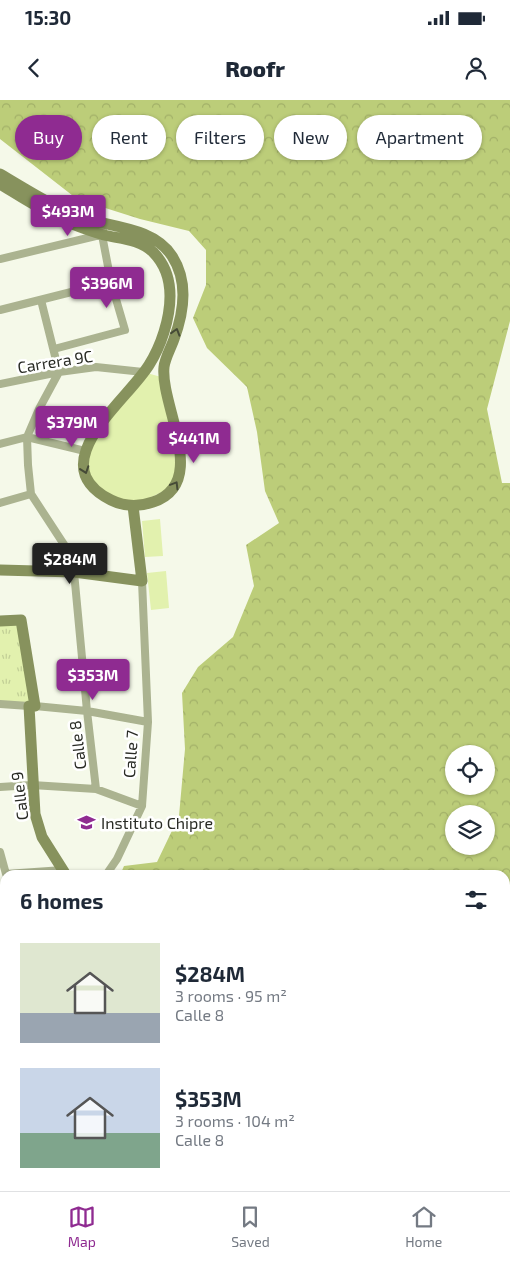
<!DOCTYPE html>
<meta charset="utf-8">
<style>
body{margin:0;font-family:"Exo 2",sans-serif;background:#f2f2f3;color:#1f2937;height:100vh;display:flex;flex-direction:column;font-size:19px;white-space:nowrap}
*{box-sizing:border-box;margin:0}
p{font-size:16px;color:#747a83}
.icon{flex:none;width:28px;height:28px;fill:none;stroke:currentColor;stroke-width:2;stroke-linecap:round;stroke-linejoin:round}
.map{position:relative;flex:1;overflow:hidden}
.drawer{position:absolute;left:0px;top:770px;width:510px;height:321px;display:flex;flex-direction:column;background:#fff;border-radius:15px 15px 0 0;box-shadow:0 1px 4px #0004}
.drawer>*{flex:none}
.guide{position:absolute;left:15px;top:15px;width:480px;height:45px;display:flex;gap:10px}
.fabs{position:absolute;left:445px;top:645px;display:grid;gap:10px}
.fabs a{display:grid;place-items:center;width:50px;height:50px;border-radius:50%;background:#fff;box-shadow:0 1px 4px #0004;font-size:25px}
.price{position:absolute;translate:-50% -42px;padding:0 11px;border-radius:5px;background:#8f2b91;color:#fff;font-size:16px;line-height:32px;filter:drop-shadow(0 1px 2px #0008)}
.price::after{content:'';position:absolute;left:50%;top:30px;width:15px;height:11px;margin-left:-8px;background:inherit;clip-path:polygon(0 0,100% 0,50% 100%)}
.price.on{background:#222;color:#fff}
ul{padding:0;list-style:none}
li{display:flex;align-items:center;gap:15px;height:125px;padding:0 20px}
li span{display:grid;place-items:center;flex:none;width:140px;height:100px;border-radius:0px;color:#555}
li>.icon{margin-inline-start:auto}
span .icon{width:60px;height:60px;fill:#fffc;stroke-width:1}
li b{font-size:21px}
h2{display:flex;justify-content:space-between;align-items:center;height:60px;padding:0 20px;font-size:21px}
.chip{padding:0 18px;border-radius:22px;background:#fff;box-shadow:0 1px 4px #0004;font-size:18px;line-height:45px}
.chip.on{background:#8f2b91;color:#fff}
.status{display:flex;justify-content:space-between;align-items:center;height:35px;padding:0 25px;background:#fff;direction:ltr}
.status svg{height:14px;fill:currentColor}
header{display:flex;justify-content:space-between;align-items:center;height:65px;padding:0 20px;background:#fff;font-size:22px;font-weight:800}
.tabs{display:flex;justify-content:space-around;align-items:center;height:70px;border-top:1px solid #e0e1e3;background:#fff;font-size:14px;color:#747a83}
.tabs a{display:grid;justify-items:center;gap:2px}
.tabs .on{color:#8f2b91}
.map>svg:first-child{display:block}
.grass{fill:#e2f1ae}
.forest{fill:url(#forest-crowns);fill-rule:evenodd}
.park{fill:url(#park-tufts)}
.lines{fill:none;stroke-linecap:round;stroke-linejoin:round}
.street{stroke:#abb390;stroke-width:8}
.secondary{stroke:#87925d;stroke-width:11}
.oneway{stroke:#454a36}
.labels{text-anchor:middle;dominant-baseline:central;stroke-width:5;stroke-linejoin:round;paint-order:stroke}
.street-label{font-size:16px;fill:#292b25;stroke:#fff}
.poi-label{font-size:16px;fill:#292b25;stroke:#fff;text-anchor:start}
</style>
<div class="status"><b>15:30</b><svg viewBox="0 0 49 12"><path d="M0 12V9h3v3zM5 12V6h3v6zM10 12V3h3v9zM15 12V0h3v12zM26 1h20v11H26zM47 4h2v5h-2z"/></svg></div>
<header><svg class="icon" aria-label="back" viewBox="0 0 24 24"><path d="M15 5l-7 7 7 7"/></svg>Roofr<svg class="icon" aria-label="person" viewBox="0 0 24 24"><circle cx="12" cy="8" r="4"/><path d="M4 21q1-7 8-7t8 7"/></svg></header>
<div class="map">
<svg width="510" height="1091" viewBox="0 0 510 1091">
<defs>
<pattern id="forest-crowns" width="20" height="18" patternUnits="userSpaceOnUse" patternTransform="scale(1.25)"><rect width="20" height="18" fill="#bccd79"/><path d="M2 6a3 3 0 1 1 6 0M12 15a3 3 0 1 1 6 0" fill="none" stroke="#a2b068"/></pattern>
<pattern id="park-tufts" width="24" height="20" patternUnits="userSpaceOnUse" patternTransform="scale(1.25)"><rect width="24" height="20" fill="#e2f1ae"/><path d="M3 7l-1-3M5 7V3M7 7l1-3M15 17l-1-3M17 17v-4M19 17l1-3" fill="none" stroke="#c2cf96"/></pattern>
</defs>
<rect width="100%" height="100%" fill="#f5f9e9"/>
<path class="grass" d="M143,272l22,6 8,39 3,68 -43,21 -41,-21 -7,-34z
M160,419l3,37 -18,1 -3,-36z
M166,471l3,37 -18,2 -4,-37z
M0,1011c7,23 8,50 0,72z"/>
<path class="forest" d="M0,0h510v221l-23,88 15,74h8v708h-242l-3,-2 2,-3h238v-311h-385l4,-9 33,-4 22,-46 6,-67 -3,-56 16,-26 35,-30 21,-51 -8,-41 33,-22 -14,-32 -8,-59 -10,-45 -40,-39 -14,-30 13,-33v-35l-17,-19 -49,-12 -63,-20 -77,-60zM454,654h32v32h-32zM454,714h32v32h-32z"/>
<path class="park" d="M0,523l19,2 19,82 -38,-3z"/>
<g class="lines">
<path class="street" d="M0,159l100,-24
M41,200l18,72 -20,37 -12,28 1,28 3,29 34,52 9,26 13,139 9,78
M0,210l111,-28
M54,249l71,-19 -14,-48 -9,-47 1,-5
M0,284l59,-12 37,-5 47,5
M0,344l27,-7 58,14
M0,403l31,-9
M0,604l29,2
M35,606l52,5 61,11
M0,687l32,-2 64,4 46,17
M0,752l6,22 57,-4
M106,775l11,-16 25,-53 6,-84 -6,-141"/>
<path class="secondary" d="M0,74c24,14 47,29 72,40 31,14 79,10 100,42 17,26 12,56 2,83 -3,9 -9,19 -10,28 -4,39 46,116 -11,135 -14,5 -28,5 -42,-2 -71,-36 15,-98 38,-135 12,-19 21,-46 21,-69 0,-16 -5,-32 -17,-44 -14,-13 -32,-13 -49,-17 -11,-3 -22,-7 -32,-11 -25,-10 -49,-26 -72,-40
M0,470l74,2 68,9 -9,-75
M0,521l21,-1 14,86h-6l6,108 7,23 24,38
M0,909l5,23
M0,942l5,22
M34,1086l3,5
M44,1086l3,5
M175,1086h5"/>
</g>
<defs><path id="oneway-chevron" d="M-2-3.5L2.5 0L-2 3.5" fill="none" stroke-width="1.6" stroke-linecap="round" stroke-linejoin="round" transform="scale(1.25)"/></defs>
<g class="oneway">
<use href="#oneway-chevron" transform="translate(176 232) rotate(-73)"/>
<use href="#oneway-chevron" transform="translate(85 370) rotate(71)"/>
<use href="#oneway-chevron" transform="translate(175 385) rotate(-59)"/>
</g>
<defs>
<symbol id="school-bare" viewBox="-9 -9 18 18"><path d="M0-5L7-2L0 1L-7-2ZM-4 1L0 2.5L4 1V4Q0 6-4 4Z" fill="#8f2b91" stroke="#fff" stroke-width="2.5" paint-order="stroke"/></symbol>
</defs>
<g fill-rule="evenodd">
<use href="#school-bare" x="74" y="710" width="25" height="25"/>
</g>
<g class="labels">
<g class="street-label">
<text transform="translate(55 261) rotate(-9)">Carrera 9C</text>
<text transform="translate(77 645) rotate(-97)">Calle 8</text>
<text transform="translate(130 654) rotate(-86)">Calle 7</text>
<text transform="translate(19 696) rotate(-97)">Calle 9</text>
</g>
<g class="poi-label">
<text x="101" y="722">Instituto Chipre</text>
</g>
</g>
</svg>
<div class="fabs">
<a><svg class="icon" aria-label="locate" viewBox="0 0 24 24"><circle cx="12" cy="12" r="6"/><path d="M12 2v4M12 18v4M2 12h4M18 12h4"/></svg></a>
<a><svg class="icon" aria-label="layers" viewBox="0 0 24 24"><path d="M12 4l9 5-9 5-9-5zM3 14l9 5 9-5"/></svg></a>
</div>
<b class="price" style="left:68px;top:137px">$493M</b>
<b class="price" style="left:107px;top:209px">$396M</b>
<b class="price" style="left:72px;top:348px">$379M</b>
<b class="price" style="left:194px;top:364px">$441M</b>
<b class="price on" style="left:70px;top:485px">$284M</b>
<b class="price" style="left:93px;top:601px">$353M</b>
<div class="guide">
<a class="chip on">Buy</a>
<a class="chip">Rent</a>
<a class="chip">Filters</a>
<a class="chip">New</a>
<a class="chip">Apartment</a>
</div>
<section class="drawer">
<h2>6 homes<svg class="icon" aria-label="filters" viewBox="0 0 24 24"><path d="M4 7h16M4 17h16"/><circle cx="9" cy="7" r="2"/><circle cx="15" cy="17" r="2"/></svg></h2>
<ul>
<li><span style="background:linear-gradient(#dfe7d0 70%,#9aa5b1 0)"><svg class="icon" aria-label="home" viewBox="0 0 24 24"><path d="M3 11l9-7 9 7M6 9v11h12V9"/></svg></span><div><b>$284M</b><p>3 rooms · 95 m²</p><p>Calle 8</p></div></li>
<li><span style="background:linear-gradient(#c9d6e8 65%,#7fa58c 0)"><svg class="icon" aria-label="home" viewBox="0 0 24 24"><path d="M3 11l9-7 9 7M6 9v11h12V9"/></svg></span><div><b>$353M</b><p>3 rooms · 104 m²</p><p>Calle 8</p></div></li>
</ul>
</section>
</div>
<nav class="tabs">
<a class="on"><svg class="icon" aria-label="map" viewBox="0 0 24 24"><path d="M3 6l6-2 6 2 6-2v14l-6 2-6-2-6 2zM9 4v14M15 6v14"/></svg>Map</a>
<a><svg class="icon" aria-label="saved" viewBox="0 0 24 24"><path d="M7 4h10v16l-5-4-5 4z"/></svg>Saved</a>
<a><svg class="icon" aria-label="home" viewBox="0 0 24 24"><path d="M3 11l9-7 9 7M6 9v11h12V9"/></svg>Home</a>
</nav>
